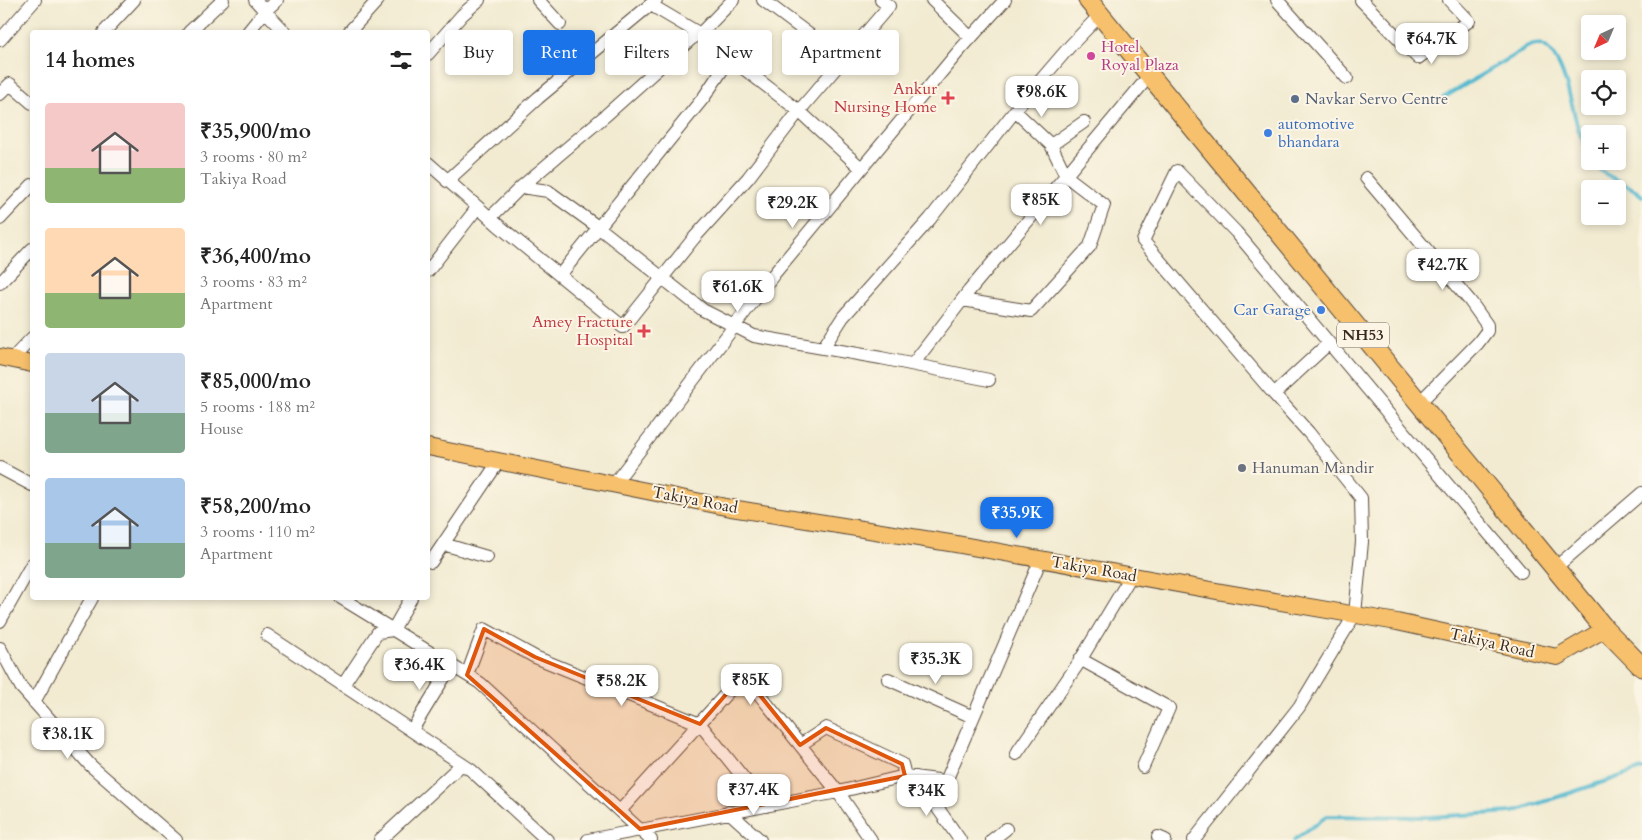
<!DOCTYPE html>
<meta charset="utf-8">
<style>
body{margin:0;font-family:Cardo,serif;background:#f6f6f6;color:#222;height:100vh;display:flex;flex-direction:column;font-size:19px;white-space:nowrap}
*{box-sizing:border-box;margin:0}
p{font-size:16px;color:#767676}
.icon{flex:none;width:28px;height:28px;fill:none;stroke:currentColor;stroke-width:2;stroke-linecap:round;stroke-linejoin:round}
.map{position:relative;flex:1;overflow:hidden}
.drawer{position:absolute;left:30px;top:30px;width:400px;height:570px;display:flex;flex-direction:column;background:#fff;border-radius:5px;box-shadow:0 2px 8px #0003}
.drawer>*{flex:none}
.top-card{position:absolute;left:445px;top:30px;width:475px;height:45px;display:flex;gap:10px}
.needle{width:32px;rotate:224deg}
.tools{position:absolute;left:1581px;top:15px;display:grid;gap:10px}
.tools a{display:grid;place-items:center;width:45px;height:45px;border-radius:5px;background:#fff;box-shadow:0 2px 8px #0003;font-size:25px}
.price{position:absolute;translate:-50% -42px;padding:0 11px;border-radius:10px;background:#fff;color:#222;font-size:16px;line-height:32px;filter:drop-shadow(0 1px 2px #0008)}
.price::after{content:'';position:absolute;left:50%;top:30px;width:15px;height:11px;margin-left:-8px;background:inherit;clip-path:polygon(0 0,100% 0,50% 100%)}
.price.on{background:#1a73e8;color:#fff}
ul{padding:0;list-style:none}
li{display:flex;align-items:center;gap:15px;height:125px;padding:0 15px}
li span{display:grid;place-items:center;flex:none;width:140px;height:100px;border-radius:5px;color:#555}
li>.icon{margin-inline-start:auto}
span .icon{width:60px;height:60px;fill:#fffc;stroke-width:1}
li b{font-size:21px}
h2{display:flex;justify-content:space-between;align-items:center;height:60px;padding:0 15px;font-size:21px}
.tag{padding:0 18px;border-radius:5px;background:#fff;box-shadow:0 2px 8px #0003;font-size:18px;line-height:45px}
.tag.on{background:#1a73e8;color:#fff}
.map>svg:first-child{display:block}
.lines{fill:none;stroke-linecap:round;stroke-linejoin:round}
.stream{stroke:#52b9d0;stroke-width:4}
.minor-casing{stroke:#564739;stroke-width:14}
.major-casing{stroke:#564739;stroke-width:18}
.highway-casing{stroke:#564739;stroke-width:21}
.minor{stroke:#fff;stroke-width:12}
.major{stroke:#f7c06c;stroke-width:16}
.highway{stroke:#f7c06c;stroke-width:19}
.marked{fill:#df570d;fill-opacity:0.2;stroke:#df570d;stroke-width:4;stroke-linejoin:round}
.hotel-dot{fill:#d1479c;stroke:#fcf5e5;stroke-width:2}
.health-dot{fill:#e0444e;stroke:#fcf5e5;stroke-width:2}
.service-dot{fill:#5c6f8a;stroke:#fcf5e5;stroke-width:2}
.shop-dot{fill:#3f7fe0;stroke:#fcf5e5;stroke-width:2}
.worship-dot{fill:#6b7280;stroke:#fcf5e5;stroke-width:2}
.labels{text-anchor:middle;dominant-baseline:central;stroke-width:4;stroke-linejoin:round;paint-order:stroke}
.shield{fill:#fcf5e5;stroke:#75675a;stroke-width:1}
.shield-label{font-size:15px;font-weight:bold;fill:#3b2a1e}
.hotel-label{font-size:16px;fill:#b23c85;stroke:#fcf5e5;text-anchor:start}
.health-label{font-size:16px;fill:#be3a42;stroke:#fcf5e5;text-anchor:end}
.service-label{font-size:16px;fill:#4e5e75;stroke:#fcf5e5;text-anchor:start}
.shop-label{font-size:16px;fill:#366cbe;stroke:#fcf5e5;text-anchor:start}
.worship-label{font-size:16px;fill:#5b616d;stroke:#fcf5e5;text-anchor:start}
.street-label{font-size:16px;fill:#3b2a1e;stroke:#fcf5e5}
</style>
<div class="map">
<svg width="1642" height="840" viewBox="0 0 1642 840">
<rect width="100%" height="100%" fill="#fcf5e5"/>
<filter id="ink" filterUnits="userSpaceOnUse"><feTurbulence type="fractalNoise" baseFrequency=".02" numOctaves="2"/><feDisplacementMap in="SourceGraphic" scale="10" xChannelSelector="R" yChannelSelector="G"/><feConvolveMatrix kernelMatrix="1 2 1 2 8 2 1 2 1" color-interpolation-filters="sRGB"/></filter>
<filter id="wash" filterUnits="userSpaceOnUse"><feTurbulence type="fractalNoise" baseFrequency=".0096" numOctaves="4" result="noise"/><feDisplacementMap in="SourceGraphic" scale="20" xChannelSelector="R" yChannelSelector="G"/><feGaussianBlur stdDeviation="1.12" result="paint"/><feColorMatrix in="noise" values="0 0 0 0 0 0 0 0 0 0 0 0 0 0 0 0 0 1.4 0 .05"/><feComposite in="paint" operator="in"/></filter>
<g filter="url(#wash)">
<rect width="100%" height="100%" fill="#f2ebd2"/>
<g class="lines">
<path class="stream" d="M1443,98l75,-45c6,-5 15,-12 24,-8 21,9 30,62 36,83 3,10 8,19 12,28
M1592,161c12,18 36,20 50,35
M1294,840l33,-24 102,1 84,-5 129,-43"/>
</g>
</g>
<g filter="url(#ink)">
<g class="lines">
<defs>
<path id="minor" d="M255,0l10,11 12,-11
M538,0l22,24
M733,0l-33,34 30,24 69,53 62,57
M763,0l79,59
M932,0l39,38
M1277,0l70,78
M1361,0l57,58 51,-37 -20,-21
M651,5l49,29
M104,32l30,-32
M189,32l34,-32
M248,32l17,-21 20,21
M349,32l29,-32
M0,40l35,-40
M428,54l34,-39 17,-15
M0,94l10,-10 22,19
M1015,111l36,34
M428,163l70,62 125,102 71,-89 54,-60 51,-67 90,-105 -8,-6
M1366,178l104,123 17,24v6l-9,12 -59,60
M447,181l91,-83 118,-98
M521,187l27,4 50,36 105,83 51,26 127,22 108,22
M490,218l31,-31 84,-71 86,-77 9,-5
M0,219l32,-34
M428,271l49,-63
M560,275l144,-178 26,-39
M0,283l32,-34
M962,300l69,11 59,-65 14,-41 -38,-29 -15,-31 33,-23
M823,348l20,-31 87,-98 92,-117 49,-57 29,-30
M11,360l21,-22
M913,364l56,-73 181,-216
M1274,394l55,-51
M0,468l32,17
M614,484l160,-210 184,-222 47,-52
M443,544l44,13
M428,560l3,2 68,-101
M1555,568l87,-75
M341,598l139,85 171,157
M0,621l32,-57
M267,635l204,135 76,70
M0,648l21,39 69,78 86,75
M1080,659l89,49 -26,59
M467,675l17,-46 51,28 165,67 66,82
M888,679l85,38
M343,685l35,-53 15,-2 18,-32
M34,702l58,-104
M412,730l39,-64
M800,745l26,-17 76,36 3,12
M1016,754l62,-90 53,-88
M916,777l44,63
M620,811l116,-128 19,6 83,103 33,48
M729,812l31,28
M1158,837l7,3
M380,840l82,-76
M588,840l250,-48 67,-16 41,5 95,-222
M992,840l14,-11
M1194,840l105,-133 56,-93 7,-72 -1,-44 -52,-65 -35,-39 -131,-153 34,-70 59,61 285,340"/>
<path id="major" d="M0,357l32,7
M428,447l303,61 225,36 266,48 175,30 160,35 48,-28"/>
<path id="highway" d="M1088,0l517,629 37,38"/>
</defs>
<use href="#minor" class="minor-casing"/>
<use href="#major" class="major-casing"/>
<use href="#highway" class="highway-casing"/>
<use href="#minor" class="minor"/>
<use href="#major" class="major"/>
<use href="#highway" class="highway"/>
</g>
</g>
<path class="marked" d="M484,629l51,28 165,67 36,-41 19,6 45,56 26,-17 76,36 3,12 -265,53 -173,-154z"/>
<circle class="hotel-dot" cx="1091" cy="56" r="5"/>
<g class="health-dot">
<path d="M945.5 90.5h5v5h5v5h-5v5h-5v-5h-5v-5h5z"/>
<path d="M641.5 323.5h5v5h5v5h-5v5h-5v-5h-5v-5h5z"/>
</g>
<circle class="service-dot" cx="1295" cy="99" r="5"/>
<g class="shop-dot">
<circle cx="1268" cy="133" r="5"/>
<circle cx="1321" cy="310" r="5"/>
</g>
<circle class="worship-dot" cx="1242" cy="468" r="5"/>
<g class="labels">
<rect class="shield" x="1337" y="322.5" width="52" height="25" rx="4"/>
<g class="shield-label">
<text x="1363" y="335">NH53</text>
</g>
<g class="hotel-label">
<text x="1101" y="47">Hotel<tspan x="1101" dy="18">Royal Plaza</tspan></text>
</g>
<g class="health-label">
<text x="937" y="89">Ankur<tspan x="937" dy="18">Nursing Home</tspan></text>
<text x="633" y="322">Amey Fracture<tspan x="633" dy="18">Hospital</tspan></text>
</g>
<g class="service-label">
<text x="1305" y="99">Navkar Servo Centre</text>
</g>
<g class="shop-label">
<text x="1278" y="124">automotive<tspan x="1278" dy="18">bhandara</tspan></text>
<text x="1311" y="310" text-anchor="end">Car Garage</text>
</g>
<g class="worship-label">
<text x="1252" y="468">Hanuman Mandir</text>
</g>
<g class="street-label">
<text transform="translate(695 500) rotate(11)">Takiya Road</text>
<text transform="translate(1094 569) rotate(10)">Takiya Road</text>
<text transform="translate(1492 643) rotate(13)">Takiya Road</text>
</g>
</g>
</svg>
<div class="tools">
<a><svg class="needle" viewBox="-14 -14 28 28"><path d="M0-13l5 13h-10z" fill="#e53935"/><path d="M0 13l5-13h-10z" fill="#767676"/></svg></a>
<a><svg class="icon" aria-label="locate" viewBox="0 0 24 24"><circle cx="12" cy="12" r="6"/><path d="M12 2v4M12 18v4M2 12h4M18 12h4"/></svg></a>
<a>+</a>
<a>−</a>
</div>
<b class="price" style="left:1432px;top:65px">₹64.7K</b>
<b class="price" style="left:1042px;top:118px">₹98.6K</b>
<b class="price" style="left:1041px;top:226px">₹85K</b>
<b class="price" style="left:793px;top:229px">₹29.2K</b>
<b class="price" style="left:1443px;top:291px">₹42.7K</b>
<b class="price" style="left:738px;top:313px">₹61.6K</b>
<b class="price on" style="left:1017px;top:539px">₹35.9K</b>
<b class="price" style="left:936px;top:685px">₹35.3K</b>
<b class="price" style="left:420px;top:691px">₹36.4K</b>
<b class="price" style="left:751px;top:706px">₹85K</b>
<b class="price" style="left:622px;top:707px">₹58.2K</b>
<b class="price" style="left:68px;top:760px">₹38.1K</b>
<b class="price" style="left:754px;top:816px">₹37.4K</b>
<b class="price" style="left:927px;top:817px">₹34K</b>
<div class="top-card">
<a class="tag">Buy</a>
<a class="tag on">Rent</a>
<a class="tag">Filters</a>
<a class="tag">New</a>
<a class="tag">Apartment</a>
</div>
<section class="drawer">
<h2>14 homes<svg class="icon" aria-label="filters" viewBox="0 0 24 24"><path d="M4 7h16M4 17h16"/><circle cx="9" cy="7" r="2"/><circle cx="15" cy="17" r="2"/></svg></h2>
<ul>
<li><span style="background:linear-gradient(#f6c9c9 65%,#8fb573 0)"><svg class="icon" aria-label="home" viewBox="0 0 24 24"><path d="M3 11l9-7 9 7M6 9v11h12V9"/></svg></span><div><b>₹35,900/mo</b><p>3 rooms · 80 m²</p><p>Takiya Road</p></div></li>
<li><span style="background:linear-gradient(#ffd9b3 65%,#8fb573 0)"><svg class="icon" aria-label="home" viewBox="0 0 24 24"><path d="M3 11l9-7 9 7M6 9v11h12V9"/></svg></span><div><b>₹36,400/mo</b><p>3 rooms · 83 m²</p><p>Apartment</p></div></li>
<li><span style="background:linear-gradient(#c9d6e8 60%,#7fa58c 0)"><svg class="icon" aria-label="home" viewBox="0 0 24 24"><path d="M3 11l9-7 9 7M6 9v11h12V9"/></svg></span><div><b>₹85,000/mo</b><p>5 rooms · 188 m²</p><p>House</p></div></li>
<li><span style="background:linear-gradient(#a9c7e8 65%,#7fa58c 0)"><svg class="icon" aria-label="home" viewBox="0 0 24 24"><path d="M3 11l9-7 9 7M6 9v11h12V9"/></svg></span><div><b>₹58,200/mo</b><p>3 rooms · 110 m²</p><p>Apartment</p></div></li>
</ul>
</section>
</div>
